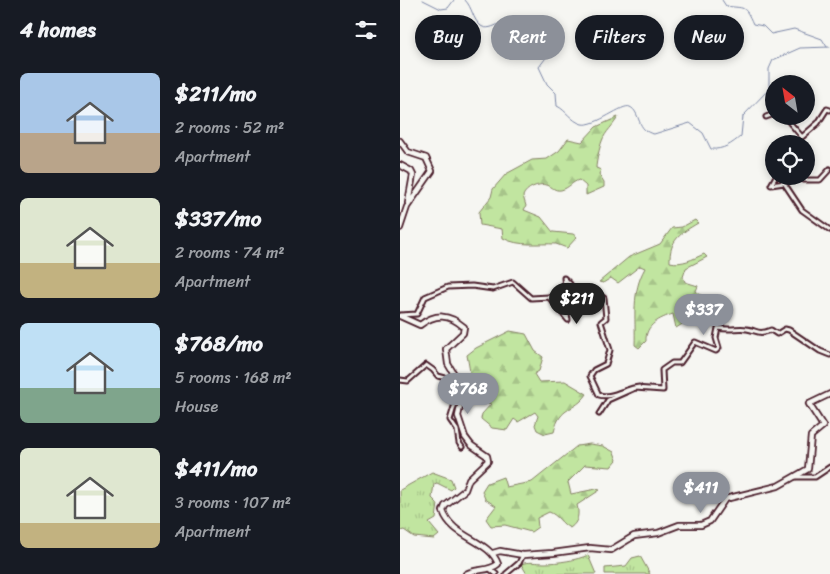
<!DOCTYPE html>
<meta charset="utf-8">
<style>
body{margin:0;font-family:Sriracha,sans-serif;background:#242831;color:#f1f3f6;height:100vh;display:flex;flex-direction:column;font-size:19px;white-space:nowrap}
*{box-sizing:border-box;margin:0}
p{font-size:16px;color:#9ea1a6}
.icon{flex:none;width:28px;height:28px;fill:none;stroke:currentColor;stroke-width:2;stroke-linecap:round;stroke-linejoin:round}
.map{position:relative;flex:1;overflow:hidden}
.drawer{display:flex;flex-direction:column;background:#171b24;width:400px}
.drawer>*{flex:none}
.guide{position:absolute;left:15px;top:15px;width:340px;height:45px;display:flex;gap:10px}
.needle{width:32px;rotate:329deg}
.buttons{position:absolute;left:365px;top:75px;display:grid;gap:10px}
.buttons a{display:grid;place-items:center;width:50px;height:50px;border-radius:50%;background:#171b24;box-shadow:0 2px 8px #0003;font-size:25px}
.price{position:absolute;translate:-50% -42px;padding:0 11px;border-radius:18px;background:#8c9099;color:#fff;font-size:16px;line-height:32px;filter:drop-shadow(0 1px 2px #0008)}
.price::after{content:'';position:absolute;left:50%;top:30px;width:15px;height:11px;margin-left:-8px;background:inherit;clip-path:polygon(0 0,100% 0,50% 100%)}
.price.on{background:#222;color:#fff}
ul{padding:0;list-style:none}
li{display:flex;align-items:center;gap:15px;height:125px;padding:0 20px}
li span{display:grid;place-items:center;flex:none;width:140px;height:100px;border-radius:8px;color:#555}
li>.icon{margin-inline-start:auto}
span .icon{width:60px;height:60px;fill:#fffc;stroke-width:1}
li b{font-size:21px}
h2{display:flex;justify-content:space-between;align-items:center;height:60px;padding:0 20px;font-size:21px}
.pill{padding:0 18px;border-radius:22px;background:#171b24;box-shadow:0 2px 8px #0003;font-size:18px;line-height:45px}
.pill.on{background:#8c9099;color:#fff}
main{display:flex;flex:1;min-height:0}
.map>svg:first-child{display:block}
.grass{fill:url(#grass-tufts);stroke:#868266}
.forest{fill:url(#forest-firs);stroke:#868266}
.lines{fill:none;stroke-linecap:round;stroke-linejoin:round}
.stream{stroke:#7c87a7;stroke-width:1}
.street-casing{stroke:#4a1f2b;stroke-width:7}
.secondary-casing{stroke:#4a1f2b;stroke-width:8}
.street{stroke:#f6f6f2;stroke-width:3}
.secondary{stroke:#f6f6f2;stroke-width:4.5}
</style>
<main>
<section class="drawer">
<h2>4 homes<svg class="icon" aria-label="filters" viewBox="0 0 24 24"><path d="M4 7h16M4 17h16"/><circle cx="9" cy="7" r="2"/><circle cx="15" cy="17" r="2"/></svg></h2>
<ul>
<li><span style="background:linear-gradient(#a9c7e8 60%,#b9a48a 0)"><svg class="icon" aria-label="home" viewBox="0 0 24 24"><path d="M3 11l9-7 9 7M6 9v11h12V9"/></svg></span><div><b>$211/mo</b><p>2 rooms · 52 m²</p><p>Apartment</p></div></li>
<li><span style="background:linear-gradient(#dfe7d0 65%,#c2b280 0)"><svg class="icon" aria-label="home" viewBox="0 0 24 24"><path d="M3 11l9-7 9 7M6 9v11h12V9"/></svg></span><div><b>$337/mo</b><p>2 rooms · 74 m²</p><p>Apartment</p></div></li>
<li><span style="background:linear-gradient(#bfe0f5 65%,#7fa58c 0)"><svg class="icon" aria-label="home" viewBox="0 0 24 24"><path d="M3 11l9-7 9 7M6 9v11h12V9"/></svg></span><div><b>$768/mo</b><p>5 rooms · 168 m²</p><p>House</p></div></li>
<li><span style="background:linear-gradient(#dfe7d0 75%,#c2b280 0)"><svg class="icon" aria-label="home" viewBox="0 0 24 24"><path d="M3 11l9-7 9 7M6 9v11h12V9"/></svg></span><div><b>$411/mo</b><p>3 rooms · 107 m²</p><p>Apartment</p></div></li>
</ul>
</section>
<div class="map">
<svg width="430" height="574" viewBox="0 0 430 574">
<defs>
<pattern id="grass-tufts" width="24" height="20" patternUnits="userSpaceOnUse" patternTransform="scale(1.25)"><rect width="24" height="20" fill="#c1e5a0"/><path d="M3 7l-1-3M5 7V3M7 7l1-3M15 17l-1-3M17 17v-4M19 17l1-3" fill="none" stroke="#a7c48a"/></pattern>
<pattern id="forest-firs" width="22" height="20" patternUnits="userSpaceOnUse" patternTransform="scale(1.25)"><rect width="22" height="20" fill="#c1e5a0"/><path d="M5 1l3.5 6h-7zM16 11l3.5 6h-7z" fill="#a7c48a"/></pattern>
</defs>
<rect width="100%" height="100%" fill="#f6f6f2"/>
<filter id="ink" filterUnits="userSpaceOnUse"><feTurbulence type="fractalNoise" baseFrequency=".02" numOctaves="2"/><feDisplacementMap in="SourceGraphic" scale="10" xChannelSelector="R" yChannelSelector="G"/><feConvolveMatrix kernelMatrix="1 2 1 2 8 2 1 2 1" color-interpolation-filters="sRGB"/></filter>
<g filter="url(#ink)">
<path class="grass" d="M32,472l19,7 3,8 -3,3 -14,-7 -3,1 -2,14 6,6 -2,15 -7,4 10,12 -5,4 -20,-2 -10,-7 -4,1v-41z
M188,555l8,19h-69l-6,-10c8,-3 15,-1 24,-1 12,0 33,-3 43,-8z
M240,556l10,18h-45v-6l21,-2 6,-8z"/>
<path class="forest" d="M218,117c-4,8 -13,15 -16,24 -2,5 -6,21 -6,27l5,2 -2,4 5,8v5l-18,8v-9l-7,-6c-7,2 -10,8 -18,10 -7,1 -8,-3 -14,-5 -9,-2 -21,3 -24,11l3,10 -2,4 17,7 12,15 20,2 4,3 -10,11c-4,-1 -7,-3 -11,-4 -17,-1 -37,3 -53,-6l-1,-9 -22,-4 -1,-13 12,-15 2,-8 13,-15 26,-14 15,-1 12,-8 9,-12 14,3 14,-15z
M295,220l3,3c-17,10 -29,17 -28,39 12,3 23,-3 34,-8l3,3 -21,11 -3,9 2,5 13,4 -2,5 7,6 8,25 -3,4 -9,-1 -8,-10h-4l-3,8 -8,5 -3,-14c-13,4 -28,11 -27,27l-7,7 -4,-3c1,-28 -4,-52 10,-77l-5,-2 -22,17 -7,-5 -8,5 -4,-1 30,-25 31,-13 12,-16 10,-1z
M110,331l16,3 9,17 8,6 -4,14 -5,3 5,8 26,-1 22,13c-12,18 -27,11 -33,38l-9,2 -8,-4 -2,-5 3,-9 -3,-4 -17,10 -4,-3 -7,11 -15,-2 -11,-9 1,-5 9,-10 -9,-2 -3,-3v-10l-11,-8 2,-9 -3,-17 9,-7z
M190,444l13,2 11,6 3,8 -6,7 -26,-2 -17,17 3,12 25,-5 4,1 -23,15c2,8 2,17 -7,23 -9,-4 -12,-13 -21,-16l-12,6 1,9 -7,5 -26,-7 -14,1 -5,-7 10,-13 -11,-7 -3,-8 5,-8 16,-6 3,10 26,-5 45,-36z"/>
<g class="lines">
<path class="stream" d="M23,0l18,9 7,-1 6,-8
M65,0c8,8 7,19 16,26 11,8 27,-14 36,-1 2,3 3,7 5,11l21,7 5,12 -9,12 8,17 9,9 1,13c9,4 14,15 25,18 14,3 41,-21 48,-17 11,5 6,24 24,27l36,-11 13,10 8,16c12,1 21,-5 30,-13l2,-20 26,-27v-20l4,-9 27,-12 30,-1
M322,0l4,6c19,3 18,-2 27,18l10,2 8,8 23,-5 28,10 5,8"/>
<defs>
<path id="street" d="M384,116l18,21 16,-14 9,-14 3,1
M366,117l8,-3
M376,176l-5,9 13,-2 18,27 28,20
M399,176l4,4h17l10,-11
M0,315l17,-1 8,-17 23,-10 24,-1 21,3 20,-7 18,16 18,-1 19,23 -5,-27 2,-7 -1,-8 6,6 4,10 17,-2 13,6 2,20 -5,4 9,28 -4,14 -12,6 -4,6 9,19c12,4 27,-7 40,-8
M0,380l8,1 18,-16 7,5 5,6 11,3 3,16 10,3
M57,397l-7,23 7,10 2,13 3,4
M199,414l9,-14 27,-12 28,2 -1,-20 10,-7h8l15,-21 21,9 3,-3 -3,-10 2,-10c13,3 20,-1 29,1 11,2 11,6 24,1l6,4 8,-5 4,1 31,21 10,4
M396,477h19l15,-10
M90,569l6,5
M106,574l13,-11 4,-8"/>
<path id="secondary" d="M0,141l8,11 18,6 6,13 -25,36 -7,21
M0,165l11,6 2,4 -5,28
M0,316l20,9c16,-12 29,-11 44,2l-1,6 -17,16 2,15 6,10 8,24 -4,18 7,21 6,8 16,11 1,5 -19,18 -4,11 -20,16 -2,5c9,27 47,29 55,53 -9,8 -21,4 -32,10
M93,553l7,-2 23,4 30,-2 37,-5 21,2 23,-14 24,-3 21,-8h22l9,-4 15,-22 53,-13 30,-17 3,-33 12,-10 -14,-22 21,-10"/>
</defs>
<use href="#street" class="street-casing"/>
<use href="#secondary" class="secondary-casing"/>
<use href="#street" class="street"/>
<use href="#secondary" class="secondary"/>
</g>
</g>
</svg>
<div class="buttons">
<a><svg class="needle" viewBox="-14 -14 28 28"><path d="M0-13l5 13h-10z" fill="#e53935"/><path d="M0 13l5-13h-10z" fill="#9ea1a6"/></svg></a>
<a><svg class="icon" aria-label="locate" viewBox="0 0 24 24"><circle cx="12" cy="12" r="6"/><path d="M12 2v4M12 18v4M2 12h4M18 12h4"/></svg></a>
</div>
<b class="price on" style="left:177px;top:325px">$211</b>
<b class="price" style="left:304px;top:336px">$337</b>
<b class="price" style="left:68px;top:415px">$768</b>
<b class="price" style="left:301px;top:514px">$411</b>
<div class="guide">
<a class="pill">Buy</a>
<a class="pill on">Rent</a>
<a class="pill">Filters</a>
<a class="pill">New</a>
</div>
</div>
</main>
